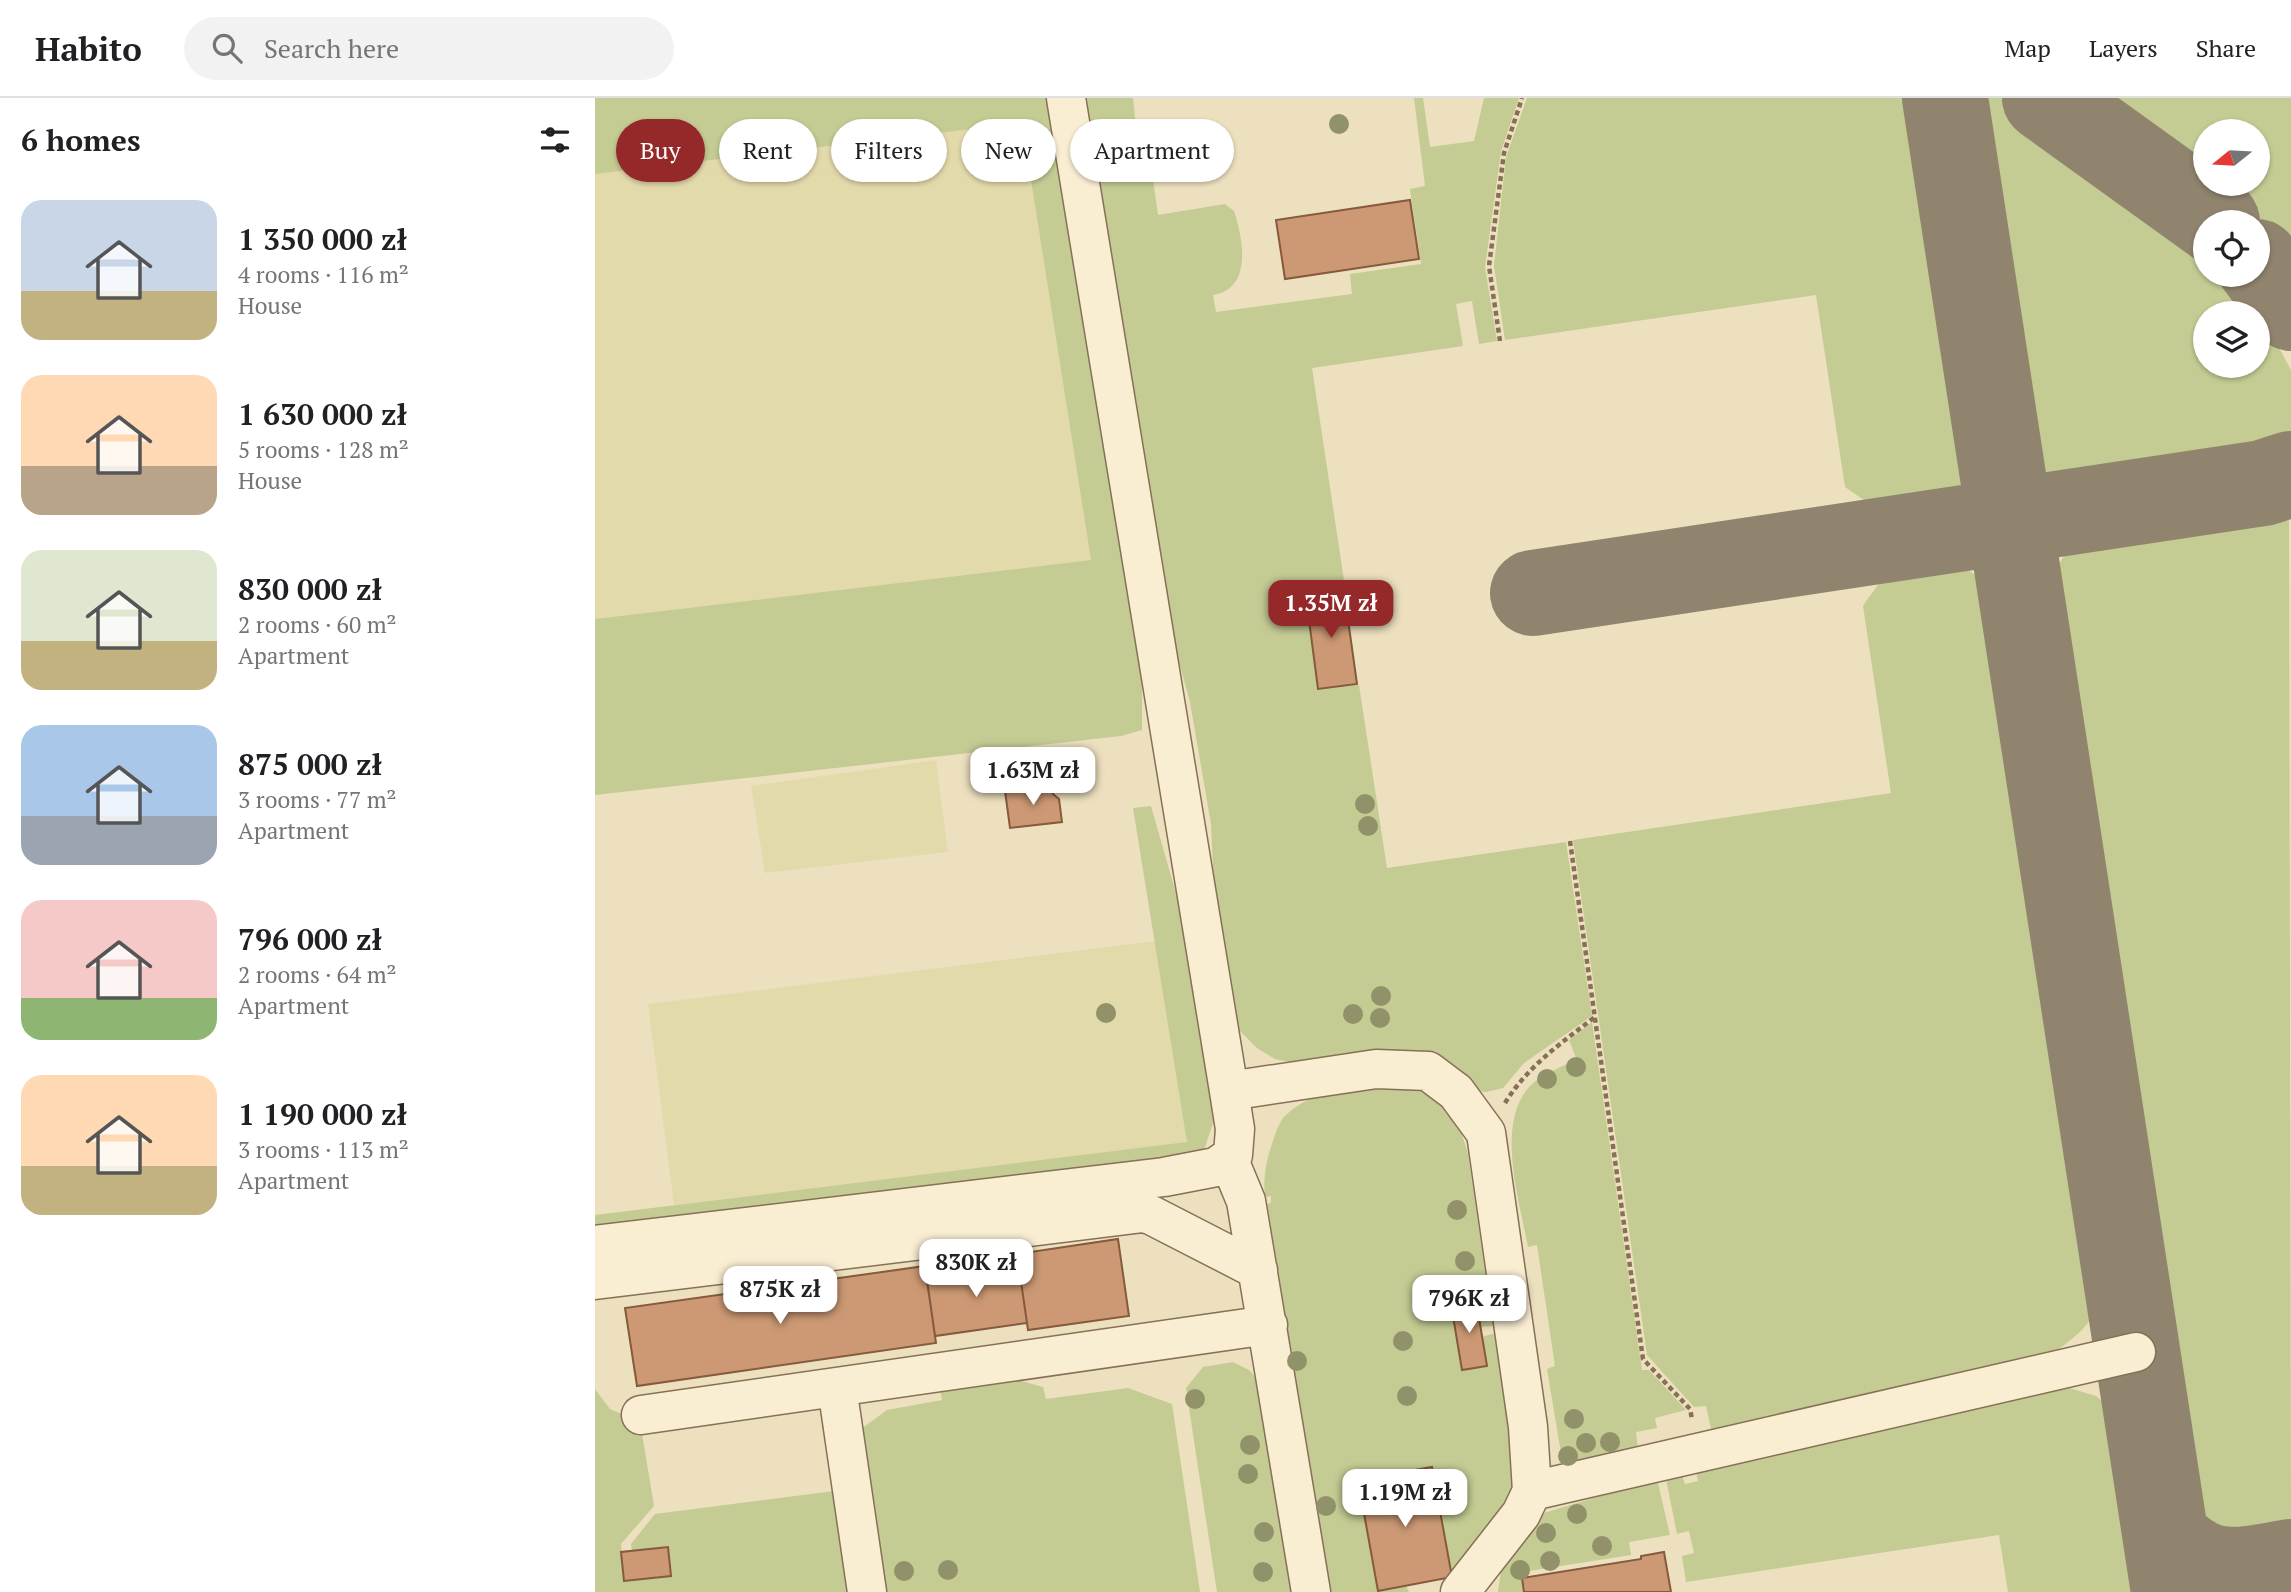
<!DOCTYPE html>
<meta charset="utf-8">
<style>
body{margin:0;font-family:"PT Serif",serif;background:#f2f2f2;color:#202124;height:100vh;display:flex;flex-direction:column;font-size:26px;white-space:nowrap}
*{box-sizing:border-box;margin:0}
p{font-size:23px;color:#757577}
.icon{flex:none;width:38px;height:38px;fill:none;stroke:currentColor;stroke-width:2;stroke-linecap:round;stroke-linejoin:round}
.map{position:relative;flex:1;overflow:hidden}
.panel{display:flex;flex-direction:column;background:#fff;width:595px}
.panel>*{flex:none}
.top-card{position:absolute;left:21px;top:21px;width:665px;height:63px;display:flex;gap:14px}
.needle{width:46px;rotate:252deg}
.fabs{position:absolute;left:1598px;top:21px;display:grid;gap:14px}
.fabs a{display:grid;place-items:center;width:77px;height:77px;border-radius:50%;background:#fff;box-shadow:0 2px 5px #0004;font-size:35px}
.price{position:absolute;translate:-50% -60px;padding:0 16px;border-radius:14px;background:#fff;color:#222;font-size:23px;line-height:46px;filter:drop-shadow(0 2px 4px #0008)}
.price::after{content:'';position:absolute;left:50%;top:42px;width:21px;height:16px;margin-left:-10px;background:inherit;clip-path:polygon(0 0,100% 0,50% 100%)}
.price.current{background:#952828;color:#fff}
ul{padding:0;list-style:none}
li{display:flex;align-items:center;gap:21px;height:175px;padding:0 21px}
li span{display:grid;place-items:center;flex:none;width:196px;height:140px;border-radius:21px;color:#555}
li>.icon{margin-inline-start:auto}
span .icon{width:84px;height:84px;fill:#fffc;stroke-width:1}
li b{font-size:30px}
h2{display:flex;justify-content:space-between;align-items:center;height:84px;padding:0 21px;font-size:30px}
.chip{padding:0 24px;border-radius:32px;background:#fff;box-shadow:0 2px 5px #0004;font-size:24px;line-height:63px}
.chip.current{background:#952828;color:#fff}
header{display:flex;align-items:center;gap:42px;box-sizing:border-box;height:98px;padding:0 35px;background:#fff;border-bottom:2px solid #e0e0e0}
header strong{font-size:33px}
nav{display:flex;gap:38px;margin-inline-start:auto;font-size:24px}
.search{width:490px;height:63px;background:#f2f2f2;display:flex;align-items:center;gap:18px;box-sizing:border-box;padding:0 24px;border-radius:38px;color:#757577;font-size:26px}
main{display:flex;flex:1;min-height:0}
.map>svg:first-child{display:block}
.farmland{fill:#e3daac}
.green{fill:#c4cb93;fill-rule:evenodd}
.lines{fill:none;stroke-linecap:round;stroke-linejoin:round}
.taxiway{stroke:#91846e;stroke-width:86}
.building{fill:#cc9974;stroke:#855a3d;stroke-width:2}
.minor-casing{stroke:#867057;stroke-width:41}
.path{stroke:#867057;stroke-width:4.5;stroke-dasharray:5 3.5;stroke-linecap:butt}
.minor{stroke:#f9edd2;stroke-width:38}
.tree{fill:#919269}
</style>
<header>
<strong>Habito</strong>
<div class="search"><svg class="icon" aria-label="search" viewBox="0 0 24 24"><circle cx="10" cy="10" r="6"/><path d="M15 15l6 6"/></svg>Search here</div>
<nav><a>Map</a><a>Layers</a><a>Share</a></nav>
</header>
<main>
<section class="panel">
<h2>6 homes<svg class="icon" aria-label="filters" viewBox="0 0 24 24"><path d="M4 7h16M4 17h16"/><circle cx="9" cy="7" r="2"/><circle cx="15" cy="17" r="2"/></svg></h2>
<ul>
<li><span style="background:linear-gradient(#c9d6e8 65%,#c2b280 0)"><svg class="icon" aria-label="home" viewBox="0 0 24 24"><path d="M3 11l9-7 9 7M6 9v11h12V9"/></svg></span><div><b>1 350 000 zł</b><p>4 rooms · 116 m²</p><p>House</p></div></li>
<li><span style="background:linear-gradient(#ffd9b3 65%,#b9a48a 0)"><svg class="icon" aria-label="home" viewBox="0 0 24 24"><path d="M3 11l9-7 9 7M6 9v11h12V9"/></svg></span><div><b>1 630 000 zł</b><p>5 rooms · 128 m²</p><p>House</p></div></li>
<li><span style="background:linear-gradient(#dfe7d0 65%,#c2b280 0)"><svg class="icon" aria-label="home" viewBox="0 0 24 24"><path d="M3 11l9-7 9 7M6 9v11h12V9"/></svg></span><div><b>830 000 zł</b><p>2 rooms · 60 m²</p><p>Apartment</p></div></li>
<li><span style="background:linear-gradient(#a9c7e8 65%,#9aa5b1 0)"><svg class="icon" aria-label="home" viewBox="0 0 24 24"><path d="M3 11l9-7 9 7M6 9v11h12V9"/></svg></span><div><b>875 000 zł</b><p>3 rooms · 77 m²</p><p>Apartment</p></div></li>
<li><span style="background:linear-gradient(#f6c9c9 70%,#8fb573 0)"><svg class="icon" aria-label="home" viewBox="0 0 24 24"><path d="M3 11l9-7 9 7M6 9v11h12V9"/></svg></span><div><b>796 000 zł</b><p>2 rooms · 64 m²</p><p>Apartment</p></div></li>
<li><span style="background:linear-gradient(#ffd9b3 65%,#c2b280 0)"><svg class="icon" aria-label="home" viewBox="0 0 24 24"><path d="M3 11l9-7 9 7M6 9v11h12V9"/></svg></span><div><b>1 190 000 zł</b><p>3 rooms · 113 m²</p><p>Apartment</p></div></li>
</ul>
</section>
<div class="map">
<svg width="1696" height="1494" viewBox="0 0 1696 1494">
<rect width="100%" height="100%" fill="#ede0bf"/>
<path class="farmland" d="M427,25l69,437 -496,59v-445z
M341,662l12,92 -183,21 -14,-87z
M560,843l33,201 -514,63 -26,-201z"/>
<path class="green" d="M0,0h453l94,582v50l-21,6 -526,59v-176l496,-59 -69,-437 -427,51z
M488,0h50l4,39 14,28 7,50 67,-11 9,7c9,27 19,78 -21,84l3,17 136,-18 -2,-20 71,-10 -11,-75 15,-3 -11,-88h9l7,49 44,-6 10,-43h35l-18,53 -16,116 12,74 -18,3 -7,-43 -16,3 7,42 -151,22 33,219 -1,4 -38,6 12,91 41,-3 28,183 179,-26 26,174 -68,47 -21,25 -17,4 -179,-26 -32,-7 -18,-11 -19,-19 -23,-120 -4,-85 -21,-122 -15,-55z
M932,0h388l63,407 -89,12 -44,-30 -29,-192 -311,45 -11,-74 12,-109z
M1377,0h30c63,55 134,98 200,148l3,4v25h25l32,41 29,54v70l-11,15 -236,39 -9,-1zM1610,215h52v53h-52z
M1500,0h196v158l-34,-38 -40,-34h40v-53h-52v45z
M1694,405l2,1035 -58,9 -42,-31 -142,-936 27,-43z
M1355,459l42,30 107,714c-7,24 -24,36 -44,51l-358,92 -2,-11 16,-4 -5,-23 -12,1 -47,-52 -74,-515 318,-47 -28,-187c34,-48 29,-42 87,-49z
M556,708l32,112 31,202 -10,30 -11,7 -598,74v-16l592,-73 -54,-334z
M997,924l50,348h7l37,40 -31,8 2,10 -21,4 3,25 -75,14 -17,-102 8,-3 -18,-121 -9,2c-8,-44 -33,-122 1,-160 12,-13 32,-20 48,-27l-8,-20z
M814,983l45,28 14,45 25,172 -13,1 -29,-23 11,65 20,-32 13,-4c9,50 34,123 12,171 -12,26 -38,50 -55,73l-20,-110 -74,13 51,112h-78l-64,-388 4,-1v-7l-6,1c-2,-18 1,-36 7,-53 3,-9 7,-23 14,-29 31,-30 82,-29 123,-34z
M638,1264l16,8 8,9 35,213h-75l-31,-204 17,-21z
M408,1278l40,11 3,12 82,-11 44,16 28,188h-318l-21,-163 26,-19 55,-10 -2,-13z
M1464,1287l37,11 20,17 28,179h-136l-9,-57 -313,47 -4,-26 12,-3 -5,-22 -12,3 -11,-55 16,-4 3,9 13,-3 -2,-9z
M0,1291l15,20 30,13 14,84 -33,38 3,37 47,-5 -3,-29 -36,4 -1,-7 24,-30 179,-23 18,101h-257z
M1062,1381l13,56 -41,7 2,13 -109,17 2,20h-26l5,-37 31,-39z"/>
<g class="lines">
<path class="taxiway" d="M1350,0l229,1494
M1450,0l172,124
M1662,164l34,46
M938,495l730,-110 28,-9
M1571,1439c40,44 72,34 125,25"/>
</g>
<path class="building" d="M815,102l9,59 -134,20 -9,-59z
M749,493l13,93 -39,5 -12,-92z
M457,687l1,9 6,5 3,23 -52,6 -5,-37z
M523,1141l11,77 -101,14 -11,-76z
M423,1163l9,62 -92,13 -9,-62z
M330,1168l11,77 -299,43 -12,-78z
M881,1202l11,66 -25,4 -11,-66z
M837,1369l20,110 -74,14 -20,-111z
M73,1449l3,29 -47,5 -3,-29z
M1069,1454l7,40h-147l-2,-14 119,-19v-3z"/>
<g class="lines">
<defs>
<path id="minor" d="M634,993l147,-22 52,2 28,21 30,41 42,294 4,64 -11,23 -61,78
M634,1062l17,41 65,391
M0,1147l569,-68 52,-10 17,-12 2,-26 -6,-38 -163,-993
M0,1182l548,-67 8,2 107,55
M242,1289l30,205
M46,1317l627,-90
M937,1393l604,-139"/>
</defs>
<use href="#minor" class="minor-casing"/>
<path class="path" d="M905,243l-11,-75 15,-113 18,-55
M975,743l73,518 47,50 2,10
M910,1005c23,-37 56,-60 90,-86"/>
<use href="#minor" class="minor"/>
</g>
<g class="tree">
<circle cx="744" cy="26" r="10"/>
<circle cx="770" cy="706" r="10"/>
<circle cx="773" cy="728" r="10"/>
<circle cx="786" cy="898" r="10"/>
<circle cx="511" cy="915" r="10"/>
<circle cx="758" cy="916" r="10"/>
<circle cx="785" cy="920" r="10"/>
<circle cx="981" cy="969" r="10"/>
<circle cx="952" cy="981" r="10"/>
<circle cx="862" cy="1112" r="10"/>
<circle cx="870" cy="1163" r="10"/>
<circle cx="808" cy="1243" r="10"/>
<circle cx="702" cy="1263" r="10"/>
<circle cx="812" cy="1298" r="10"/>
<circle cx="600" cy="1301" r="10"/>
<circle cx="979" cy="1321" r="10"/>
<circle cx="1015" cy="1344" r="10"/>
<circle cx="991" cy="1345" r="10"/>
<circle cx="655" cy="1347" r="10"/>
<circle cx="973" cy="1358" r="10"/>
<circle cx="653" cy="1376" r="10"/>
<circle cx="731" cy="1408" r="10"/>
<circle cx="982" cy="1416" r="10"/>
<circle cx="669" cy="1434" r="10"/>
<circle cx="951" cy="1435" r="10"/>
<circle cx="1007" cy="1448" r="10"/>
<circle cx="955" cy="1463" r="10"/>
<circle cx="353" cy="1472" r="10"/>
<circle cx="925" cy="1472" r="10"/>
<circle cx="309" cy="1473" r="10"/>
<circle cx="668" cy="1474" r="10"/>
</g>
</svg>
<div class="fabs">
<a><svg class="needle" viewBox="-14 -14 28 28"><path d="M0-13l5 13h-10z" fill="#e53935"/><path d="M0 13l5-13h-10z" fill="#757577"/></svg></a>
<a><svg class="icon" aria-label="locate" viewBox="0 0 24 24"><circle cx="12" cy="12" r="6"/><path d="M12 2v4M12 18v4M2 12h4M18 12h4"/></svg></a>
<a><svg class="icon" aria-label="layers" viewBox="0 0 24 24"><path d="M12 4l9 5-9 5-9-5zM3 14l9 5 9-5"/></svg></a>
</div>
<b class="price current" style="left:736px;top:542px">1.35M zł</b>
<b class="price" style="left:438px;top:709px">1.63M zł</b>
<b class="price" style="left:381px;top:1201px">830K zł</b>
<b class="price" style="left:185px;top:1228px">875K zł</b>
<b class="price" style="left:874px;top:1237px">796K zł</b>
<b class="price" style="left:810px;top:1431px">1.19M zł</b>
<div class="top-card">
<a class="chip current">Buy</a>
<a class="chip">Rent</a>
<a class="chip">Filters</a>
<a class="chip">New</a>
<a class="chip">Apartment</a>
</div>
</div>
</main>
